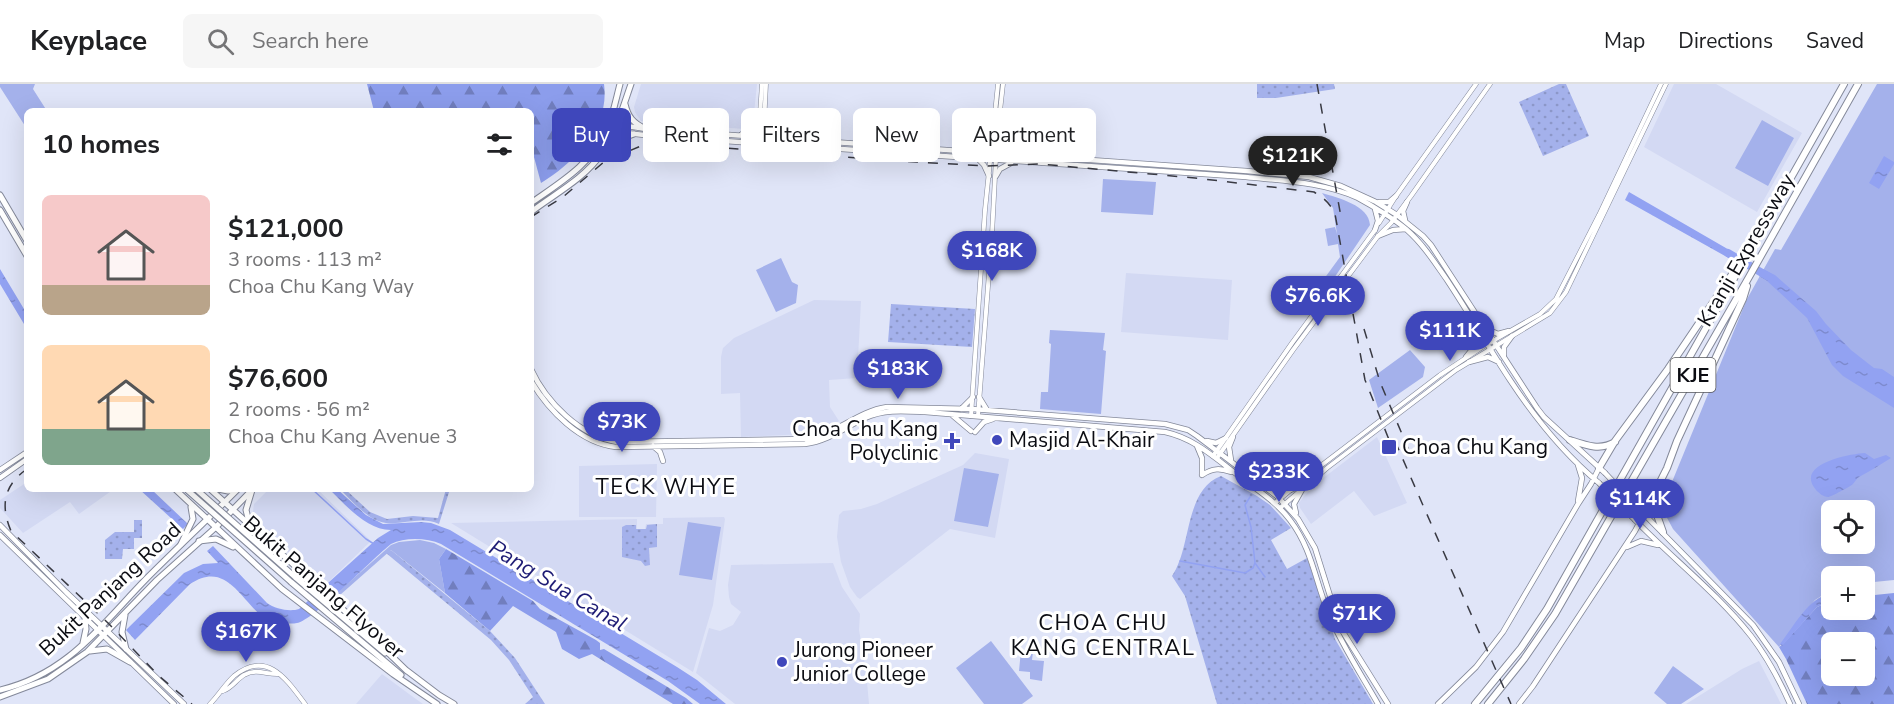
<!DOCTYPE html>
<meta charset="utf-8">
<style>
body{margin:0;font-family:"Nunito Sans",sans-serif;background:#f6f6f6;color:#202124;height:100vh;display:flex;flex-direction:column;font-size:22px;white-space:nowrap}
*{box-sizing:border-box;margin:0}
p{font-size:20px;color:#757577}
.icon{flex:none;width:33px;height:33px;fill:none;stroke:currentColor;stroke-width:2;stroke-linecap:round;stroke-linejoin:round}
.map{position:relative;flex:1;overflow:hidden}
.drawer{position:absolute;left:24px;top:24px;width:510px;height:384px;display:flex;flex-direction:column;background:#fff;border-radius:9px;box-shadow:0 6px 24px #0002}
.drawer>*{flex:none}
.top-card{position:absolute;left:552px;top:24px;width:570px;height:54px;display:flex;gap:12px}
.fabs{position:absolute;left:1821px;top:416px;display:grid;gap:12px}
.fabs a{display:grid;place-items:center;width:54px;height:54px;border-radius:9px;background:#fff;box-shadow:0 6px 24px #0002;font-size:30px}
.price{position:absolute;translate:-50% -51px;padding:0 14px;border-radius:21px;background:#3f47bb;color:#fff;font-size:20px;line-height:39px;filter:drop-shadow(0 2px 3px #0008)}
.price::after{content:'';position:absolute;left:50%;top:36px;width:18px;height:14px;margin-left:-9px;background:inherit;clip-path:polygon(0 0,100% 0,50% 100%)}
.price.on{background:#222;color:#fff}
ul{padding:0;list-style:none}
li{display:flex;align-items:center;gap:18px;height:150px;padding:0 18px}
li span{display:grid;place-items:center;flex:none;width:168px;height:120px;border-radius:9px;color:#555}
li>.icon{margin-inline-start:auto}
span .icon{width:72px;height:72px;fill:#fffc;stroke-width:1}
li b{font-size:26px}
h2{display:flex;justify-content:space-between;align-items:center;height:72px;padding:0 18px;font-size:26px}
.pill{padding:0 21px;border-radius:9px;background:#fff;box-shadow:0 6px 24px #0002;font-size:21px;line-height:54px}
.pill.on{background:#3f47bb;color:#fff}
header{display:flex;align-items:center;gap:36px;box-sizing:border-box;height:84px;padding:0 30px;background:#fff;border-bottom:2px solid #e0e0e0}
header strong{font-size:28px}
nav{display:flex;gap:33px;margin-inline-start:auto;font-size:21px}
.search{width:420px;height:54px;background:#f6f6f6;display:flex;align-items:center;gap:15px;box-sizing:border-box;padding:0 21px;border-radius:9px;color:#757577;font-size:22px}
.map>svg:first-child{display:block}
.built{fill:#d3d9f3}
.grass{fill:#a4b1eb;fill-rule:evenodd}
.forest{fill:url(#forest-firs);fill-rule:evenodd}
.park{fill:url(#park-dots)}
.water{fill:url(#water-ripples)}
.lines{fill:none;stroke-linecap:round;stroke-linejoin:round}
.stream{stroke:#92a2f2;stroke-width:1.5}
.river{stroke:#92a2f2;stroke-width:8}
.tertiary-casing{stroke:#84899a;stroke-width:5}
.secondary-casing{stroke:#84899a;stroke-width:6}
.primary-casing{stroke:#84899a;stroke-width:7}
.trunk-casing{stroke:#84899a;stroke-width:7}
.motorway-casing{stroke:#84899a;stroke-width:8}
.tertiary{stroke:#fff;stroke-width:4}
.secondary{stroke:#fff;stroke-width:4.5}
.primary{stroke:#fff;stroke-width:5}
.trunk{stroke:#fff;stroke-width:5}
.motorway{stroke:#fff;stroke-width:6}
.rail{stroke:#393a43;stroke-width:1.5;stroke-dasharray:10 10;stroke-linecap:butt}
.secondary-bridge-casing{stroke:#84899a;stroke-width:6;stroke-linecap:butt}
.trunk-bridge-casing{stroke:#84899a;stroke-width:7;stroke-linecap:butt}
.secondary-bridge{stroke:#fff;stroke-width:4.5}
.trunk-bridge{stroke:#fff;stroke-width:5}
.poi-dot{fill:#3f47bb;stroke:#fff;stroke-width:2}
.labels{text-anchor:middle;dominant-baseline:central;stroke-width:6;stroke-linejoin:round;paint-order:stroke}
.shield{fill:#fff;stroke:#545559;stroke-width:1.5}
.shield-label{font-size:20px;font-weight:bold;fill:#0b0c12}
.street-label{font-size:21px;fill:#0b0c12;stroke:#fff}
.poi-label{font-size:21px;fill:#0b0c12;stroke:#fff;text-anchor:start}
.neighbourhood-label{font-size:22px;letter-spacing:1.5px;fill:#0b0c12;stroke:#fff}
.water-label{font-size:22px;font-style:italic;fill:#1e1c75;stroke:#fff}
</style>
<header>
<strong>Keyplace</strong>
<div class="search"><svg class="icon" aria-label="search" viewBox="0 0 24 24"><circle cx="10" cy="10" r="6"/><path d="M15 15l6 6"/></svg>Search here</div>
<nav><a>Map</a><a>Directions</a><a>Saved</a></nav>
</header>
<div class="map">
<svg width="1894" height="620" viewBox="0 0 1894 620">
<defs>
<pattern id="forest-firs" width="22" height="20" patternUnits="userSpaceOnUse" patternTransform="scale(1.5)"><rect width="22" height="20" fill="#8c9dec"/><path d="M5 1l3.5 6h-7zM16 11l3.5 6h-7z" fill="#717ebe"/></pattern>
<pattern id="park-dots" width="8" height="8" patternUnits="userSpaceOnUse" patternTransform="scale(1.5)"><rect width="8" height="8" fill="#a4b1eb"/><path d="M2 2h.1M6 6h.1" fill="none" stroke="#8c97c8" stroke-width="1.8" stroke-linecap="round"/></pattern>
<pattern id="water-ripples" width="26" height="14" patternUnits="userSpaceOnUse" patternTransform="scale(1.5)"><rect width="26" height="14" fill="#92a2f2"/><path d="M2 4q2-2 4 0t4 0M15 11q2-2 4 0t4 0" fill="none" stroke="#7d8ace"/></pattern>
</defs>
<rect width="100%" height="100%" fill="#e0e5f8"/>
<path class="built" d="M641,0h116l-4,39 -9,6 -103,-8 -6,-9 -1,-5z
M1674,0h42l86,49 -45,79 -113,-65z
M855,28l30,2 -1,24 -31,-2z
M1126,189l106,7 -4,60 -107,-8z
M814,216l47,1 -4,77 -28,2 1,27 9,14 -17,10 -15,3 -66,3 -1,-44 -19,1v-37l2,-9 11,-10z
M1377,353l30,66 -33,13 -20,-25 -43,33 -11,-16 -1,-5 5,-7 14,-14z
M975,369l34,6 -14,79 -45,-9 -90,70 -3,-2 -7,-10 -9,-25 -4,-25 2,-22 4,-4 18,-2 16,-5 86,-39z
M657,380l-1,53h-77v-51z
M27,398v7h87l-35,25 -9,-12 -47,31 -23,-25v-8z
M269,405h48l54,52 -47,45 -72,-67 2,-15z
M724,433l1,2 -12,86 -20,67 -242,-149 186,-4v10h8l1,-5h17v-6z
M833,479l9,24 18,27 -1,16 7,41 3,33h-134l-39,-31 13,-45 11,3 13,-6 8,-13 -10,-8 -2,-7 -1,-12 3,-20z
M1759,577l22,43h-95l56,-35z
M382,590l27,20 14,10h-67z"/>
<path class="grass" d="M0,0h35l-2,5 14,22h-20v18l-27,-42z
M1877,0h17v496l-20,2 -9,4 -1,-10h-32l-1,17 -8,2 -8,5 -36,47 -106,-118 -7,-13 -1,-17 82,-200 28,-50 6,1zM1832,426h32v33h-32z
M1762,36l32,18 -26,48 -33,-18z
M1103,95l53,3 -3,33 -52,-3z
M1322,109c16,5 47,12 48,32l-42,62 -7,-4 19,-26 -2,-13 -10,2 -3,-17 10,-2 2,7 -4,-26z
M781,174l11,24 6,3 -2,18 -20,9 -20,-42z
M1050,246l55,3 -2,17 3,1 -5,63 -61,-5 1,-17h7l3,-48 -2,-1z
M1410,266l15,17 -2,10 -45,31 -9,-28z
M964,384l35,6 -11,53 -34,-6z
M688,438l33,5 -9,53 -33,-5z
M420,456l14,3 12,6 -7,10 6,34 -54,-43 -51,45 -3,-2 54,-48 8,-3z
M991,557l42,55 -11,8h-38l-28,-36z
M1021,566l12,2 -1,8 12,1 -2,20 -12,-2v-7l-11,-1z
M1673,582l31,23 -23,15h-14l-13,-11z"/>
<path class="forest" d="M367,0h237c6,43 -29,78 -63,99l-10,-37v-35h-157z
M446,465l87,52 7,8 56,31 4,3v7l4,-1 82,49 7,6h-20l-81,-50 -13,5 -17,-10 -6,-17 -43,-26 -23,25 -45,-38 -6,-34z
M1894,509v111h-87l-21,-45 -7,-12 3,-2 35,-38 14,-6 1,8h32l1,-13zM1832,558h32v33h-32z"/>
<path class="park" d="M1257,0h77l1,5 -59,9h-19z
M1559,0h7l23,52 -46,20 -24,-54z
M891,220l84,5 -3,38 -84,-5z
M1221,392l36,20 13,9 21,23 -20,12 16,29 20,-11 28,81 38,65h-156l-32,-108 -13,-20c20,-29 12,-86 49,-100z
M340,405h5l25,23 17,7 26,-3 25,2 8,-29h4l-11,35c-18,-8 -35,1 -53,-1 -18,-2 -34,-22 -46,-34z
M134,436h8v18h-8v11h-11l-1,10h-17v-19l10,-8h19z
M657,440v23l-8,1 1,17 -5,1 -4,-5 -19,-4v-30l4,-2h10v4h10l1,-4z
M391,466l99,81 25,27 30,46h-20l8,-7 -24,-37 -18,-20 -105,-87z"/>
<path class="water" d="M1884,72l10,6v2l-15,25 -10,-6z
M1629,108l109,63 -4,6 -109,-61z
M0,185l27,45v15l-27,-45z
M1763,185l12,6 41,36 10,13 25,26 23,18 8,1 12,8v31l-51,-32 -11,-11 -25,-47 -41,-38 -7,-4z
M1865,369l9,6 12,-4 5,3c-11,7 -21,13 -32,19 -3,2 -4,5 -6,7 -2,2 -22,13 -25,13 -5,0 -9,-4 -12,-7 -22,-26 33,-36 49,-37z
M139,405h12l37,35 -5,5z
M329,405h8l29,26 17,9 38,-2 10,1 19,7 227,137 20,13 29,24h-26l-32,-23 -227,-137c-14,-6 -36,-7 -50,0 -18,14 -78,77 -94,79 -10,2 -23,-2 -33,-5 -24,-19 -38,-58 -74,-34l-55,56 -9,-10 58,-57 19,-9 15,-1 -11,-12 6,-5 54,57c8,6 23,9 32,6l79,-71 13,-8c-25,0 -45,-25 -62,-41z
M1831,509v8l-14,6 -35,39 -2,-2c14,-18 28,-46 51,-51z"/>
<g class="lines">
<path class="stream" d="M312,405l54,50 8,5
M1180,477l65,12 8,-5 2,-5 -4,-36 -6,-22 5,-8
M1255,479l10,14"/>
<path class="river" d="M1728,169l41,24"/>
<defs>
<path id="tertiary" d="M758,60l4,-60
M763,60l3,-60
M1379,139l17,-27 80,-112
M971,332l14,-206 13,-126
M978,332l14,-182 5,-96 6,-54
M1213,372l79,-113 83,-113
M1217,374l76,-108 85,-114 13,-13 20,-27 79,-112
M1275,419l35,-29 130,-99 44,-29 56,-32 16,-15 43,-84 62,-131
M1280,424l47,-40 129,-98 94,-57 16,-21 100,-208
M223,607c9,-3 13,-11 21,-16 13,-7 23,0 35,-1
M210,620c9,-9 15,-20 24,-28 33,-27 53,4 71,28"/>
<path id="secondary" d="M764,32l5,15 6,5
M614,40l32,5 601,42 62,6 32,9 35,16 21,13 26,21 8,9 106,163 7,9 61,56
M608,44l10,4 35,4 593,41c37,4 77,5 112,21 13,7 38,22 49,32 16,14 28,33 40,50 22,33 41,67 63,100 25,38 54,74 89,103
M742,50l14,-8 4,-7
M997,54l16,16
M978,66l8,-3 6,-10
M979,76l5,5 5,11
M996,92l4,-7 11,-6
M1379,118h10l7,-6
M1375,125l3,12 -3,9
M1405,136l-2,-9 4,-9
M1378,152l15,-6 13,-1
M1487,245l11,5 11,-3
M1504,271v-8l8,-11
M1466,273l9,-11 5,-15
M1469,278l19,-5 11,5
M531,285c15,33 49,67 86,73l192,-3c29,-6 49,-28 78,-32l85,2 193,15 23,6 9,6 81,61 20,22 17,29 21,67 7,17 45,72
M531,297c18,30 49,62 85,66l189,-3c23,-3 39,-16 60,-26 19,-9 40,-7 60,-6l240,20c28,6 48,24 70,41 19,15 40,27 55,47 22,29 25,60 38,92 13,32 33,62 50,92
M979,313l8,13
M961,325l12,-12
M952,331l19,16
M975,348l9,-10 9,-3
M1207,357l9,2 10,-5
M653,362l7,6 3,9
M1197,362l5,12v17
M1231,376l-2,-13 4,-10
M0,386l27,-18
M1202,391c11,-7 18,-7 29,-3
M0,394l27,-19
M1267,404l15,4 11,-3
M1578,417l4,-23 -4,-13
M1296,429l-2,-9 9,-16
M1643,429l110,112 26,37 20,42
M1635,436c38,39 82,73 116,116 16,21 28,43 39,68
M0,441l66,67 118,112
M0,451l174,169
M1627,463l14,-6 17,4
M1438,620l38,-37 27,-35 75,-128 13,-20 8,-16
M1519,620l14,-18 102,-155 9,-17"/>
<path id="primary" d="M625,20c3,13 8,19 21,25
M604,67l14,-11 16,-6
M531,119c30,-21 61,-39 76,-74 6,-14 9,-30 13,-45
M531,128c25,-19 53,-33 71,-59 14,-21 21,-46 29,-69
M125,531l-3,17 4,17
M83,559l3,-14 -1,-10
M90,567l17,-2 23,13
M0,606c68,-16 101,-65 147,-112 30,-30 61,-59 91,-89
M0,613l48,-18 39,-27 70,-72 58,-52 36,-37"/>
<path id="trunk" d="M0,111l27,46
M0,126l27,46
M175,405l107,100 111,85 44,30
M210,405l138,125 59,57
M218,405l10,2 9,-2
M249,438l-3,-12 6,-20
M199,457l17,-2 17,8
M181,460l12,-25 -2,-12
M295,493l90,76
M291,498l110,93
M406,586l33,25 15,9"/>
<path id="motorway" d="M1570,356c15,5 30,11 45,2
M1599,384l16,-27 53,-72 71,-105
M1657,409v22l6,17
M1644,430l23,-46 10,-27 66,-142 4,-13
M1475,620l46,-56 26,-39 297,-525
M1488,620l36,-45 31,-45 194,-337 109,-193"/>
</defs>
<use href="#tertiary" class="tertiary-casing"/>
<use href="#secondary" class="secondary-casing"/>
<use href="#primary" class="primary-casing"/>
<use href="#trunk" class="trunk-casing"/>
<use href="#motorway" class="motorway-casing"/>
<use href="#tertiary" class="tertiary"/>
<use href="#secondary" class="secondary"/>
<use href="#primary" class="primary"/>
<use href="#trunk" class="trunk"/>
<use href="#motorway" class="motorway"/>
<path class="rail" d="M1317,0l24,133
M531,133l32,-20 42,-36 36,-15 15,-3 243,18 88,5 53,-2 155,14 119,14c10,6 16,11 21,22l30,166 29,72
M1364,245l16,53 30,71
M1395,357c38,88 77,175 116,263
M27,385c-23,16 -27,36 -16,62l97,92 51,53 33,28"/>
<defs>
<path id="secondary-bridge" d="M1605,389l36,38
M1599,399l36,37"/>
<path id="trunk-bridge" d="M186,405l105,93
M196,405l99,88"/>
</defs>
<use href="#secondary-bridge" class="secondary-bridge-casing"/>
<use href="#trunk-bridge" class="trunk-bridge-casing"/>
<use href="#secondary-bridge" class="secondary-bridge"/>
<use href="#trunk-bridge" class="trunk-bridge"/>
</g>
<g class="poi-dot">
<circle cx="997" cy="356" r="6"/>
<path d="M949 348h6v6h6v6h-6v6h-6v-6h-6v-6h6z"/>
<rect x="1381" y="355" width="16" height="16" rx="3"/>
<circle cx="782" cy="578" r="6"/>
</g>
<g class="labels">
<rect class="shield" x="1670.5" y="274" width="45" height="34" rx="4.5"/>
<g class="shield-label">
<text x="1693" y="291">KJE</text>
</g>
<g class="street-label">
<text transform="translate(1746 166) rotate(-60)">Kranji Expressway</text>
<text transform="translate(324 503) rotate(41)">Bukit Panjang Flyover</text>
<text transform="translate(110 505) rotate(-43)">Bukit Panjang Road</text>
</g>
<g class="poi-label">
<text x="938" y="345" text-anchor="end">Choa Chu Kang<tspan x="938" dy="24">Polyclinic</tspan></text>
<text x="1009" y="356">Masjid Al-Khair</text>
<text x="1402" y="363">Choa Chu Kang</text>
<text x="794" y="566">Jurong Pioneer<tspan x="794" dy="24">Junior College</tspan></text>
</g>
<g class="neighbourhood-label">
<text x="666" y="403">TECK WHYE</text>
<text x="1103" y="539">CHOA CHU<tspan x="1103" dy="25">KANG CENTRAL</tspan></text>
</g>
<g class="water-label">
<text transform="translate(558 502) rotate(31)">Pang Sua Canal</text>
</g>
</g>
</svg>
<div class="fabs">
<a><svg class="icon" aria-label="locate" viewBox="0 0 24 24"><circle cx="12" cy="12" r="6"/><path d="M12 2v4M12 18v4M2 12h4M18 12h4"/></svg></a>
<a>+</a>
<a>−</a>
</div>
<b class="price on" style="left:1293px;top:103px">$121K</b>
<b class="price" style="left:992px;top:198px">$168K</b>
<b class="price" style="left:1318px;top:243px">$76.6K</b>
<b class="price" style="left:1450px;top:278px">$111K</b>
<b class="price" style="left:898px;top:316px">$183K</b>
<b class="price" style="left:622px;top:369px">$73K</b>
<b class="price" style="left:1279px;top:419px">$233K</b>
<b class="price" style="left:1640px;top:446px">$114K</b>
<b class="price" style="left:1357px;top:561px">$71K</b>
<b class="price" style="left:246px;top:579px">$167K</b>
<div class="top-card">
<a class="pill on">Buy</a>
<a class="pill">Rent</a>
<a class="pill">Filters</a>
<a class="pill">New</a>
<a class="pill">Apartment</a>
</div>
<section class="drawer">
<h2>10 homes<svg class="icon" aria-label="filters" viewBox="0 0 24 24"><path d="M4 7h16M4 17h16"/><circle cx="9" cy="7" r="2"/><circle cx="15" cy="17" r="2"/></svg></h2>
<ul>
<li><span style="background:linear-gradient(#f6c9c9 75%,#b9a48a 0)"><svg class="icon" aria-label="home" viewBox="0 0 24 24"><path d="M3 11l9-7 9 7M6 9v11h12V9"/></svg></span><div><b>$121,000</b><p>3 rooms · 113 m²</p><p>Choa Chu Kang Way</p></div></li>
<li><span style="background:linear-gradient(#ffd9b3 70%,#7fa58c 0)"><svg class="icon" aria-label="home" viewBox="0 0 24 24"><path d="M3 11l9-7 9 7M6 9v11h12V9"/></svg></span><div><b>$76,600</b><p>2 rooms · 56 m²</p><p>Choa Chu Kang Avenue 3</p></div></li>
</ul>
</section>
</div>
